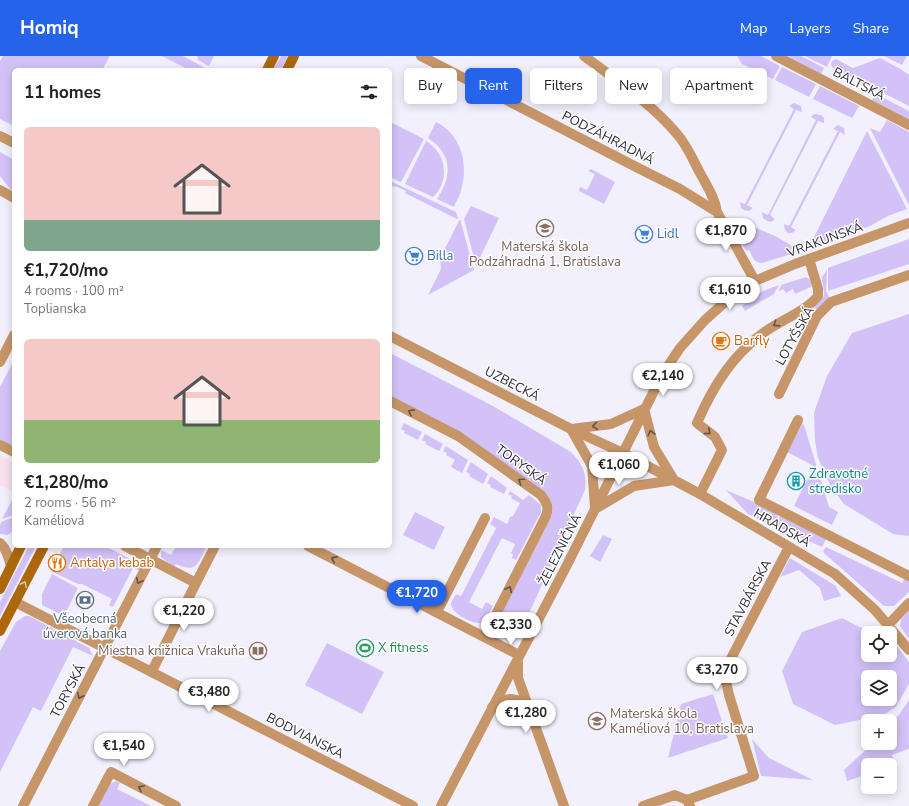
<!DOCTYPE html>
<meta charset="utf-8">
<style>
body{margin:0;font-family:"Nunito Sans",sans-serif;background:#f6f6f6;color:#222;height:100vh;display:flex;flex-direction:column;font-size:15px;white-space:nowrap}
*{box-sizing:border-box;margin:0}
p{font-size:13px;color:#767676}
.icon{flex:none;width:22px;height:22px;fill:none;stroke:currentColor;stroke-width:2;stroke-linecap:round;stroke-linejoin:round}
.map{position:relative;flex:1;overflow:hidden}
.side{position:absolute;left:12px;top:12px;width:380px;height:480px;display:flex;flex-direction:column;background:#fff;border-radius:6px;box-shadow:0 2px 10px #0003}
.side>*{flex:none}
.banner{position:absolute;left:404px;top:12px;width:380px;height:36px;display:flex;gap:8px}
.tools{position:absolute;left:861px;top:570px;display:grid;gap:8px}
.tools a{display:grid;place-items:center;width:36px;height:36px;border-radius:6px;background:#fff;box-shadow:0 2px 10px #0003;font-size:20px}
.price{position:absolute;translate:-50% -34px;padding:0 9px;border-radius:14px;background:#fff;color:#222;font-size:13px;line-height:26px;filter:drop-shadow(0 1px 2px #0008)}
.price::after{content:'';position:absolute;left:50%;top:24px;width:12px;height:9px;margin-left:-6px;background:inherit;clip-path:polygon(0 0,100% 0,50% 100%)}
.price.active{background:#2563eb;color:#fff}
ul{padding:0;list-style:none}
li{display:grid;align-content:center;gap:8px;height:212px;padding:0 12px}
li span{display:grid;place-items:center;height:124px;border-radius:6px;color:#555}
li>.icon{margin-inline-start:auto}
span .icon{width:72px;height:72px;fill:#fffc;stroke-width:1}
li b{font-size:17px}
h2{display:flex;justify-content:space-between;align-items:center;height:48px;padding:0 12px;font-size:17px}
.chip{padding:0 14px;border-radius:6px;background:#fff;box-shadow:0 2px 10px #0003;font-size:14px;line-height:36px}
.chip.active{background:#2563eb;color:#fff}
header{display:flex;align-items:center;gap:24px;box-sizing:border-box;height:56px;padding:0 20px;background:#2563eb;color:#fff}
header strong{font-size:19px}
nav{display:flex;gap:22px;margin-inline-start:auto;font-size:14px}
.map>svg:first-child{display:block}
.commercial{fill:#f8e1ed}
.green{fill:#d3c2f8;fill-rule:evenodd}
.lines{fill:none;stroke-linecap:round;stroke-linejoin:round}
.minor{stroke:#c69669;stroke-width:10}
.tertiary{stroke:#c69669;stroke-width:10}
.secondary{stroke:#ad670d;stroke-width:10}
.oneway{stroke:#64514a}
.oneway2{stroke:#dec29e}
.labels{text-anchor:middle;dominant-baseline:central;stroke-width:3;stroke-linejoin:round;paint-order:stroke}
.street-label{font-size:13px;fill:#302c39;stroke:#fff}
.shop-label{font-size:13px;fill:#366cbe;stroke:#fff;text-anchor:start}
.education-label{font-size:13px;fill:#785e54;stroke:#fff}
.food-label{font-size:13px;fill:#c56008;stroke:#fff;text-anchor:start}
.culture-label{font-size:13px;fill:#0d838f;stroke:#fff;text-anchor:start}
.service-label{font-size:13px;fill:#4e5e75;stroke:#fff}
.leisure-label{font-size:13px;fill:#27864d;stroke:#fff;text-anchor:start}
</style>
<header>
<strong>Homiq</strong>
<nav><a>Map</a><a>Layers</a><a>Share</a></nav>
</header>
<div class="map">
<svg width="909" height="750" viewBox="0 0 909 750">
<rect width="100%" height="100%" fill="#f3f0fd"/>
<path class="commercial" d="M0,399l14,8v29l-14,-7z"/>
<path class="green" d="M3,0h107l-8,14h-88v56l-14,-7v-58z
M162,0h21l22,12v1l-16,1z
M197,0h17l-5,10 -11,-6z
M281,0h7l-7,14h-8z
M737,0h24l19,10 -7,13 -31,-15z
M788,0h13l23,12 -3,6z
M805,0h27l-5,11z
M884,0h23l-5,9z
M880,2l22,12 7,5v31l-77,-39 -1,-3 1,-3 4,-2 17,9z
M782,11l34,17 -7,13 -34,-17z
M820,30l39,20 -7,12 -39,-19z
M876,38l33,17v8l-37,-19z
M794,47l7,3 1,6 -6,-2 -49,95 6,3 -4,3 -5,-1 -3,-2 -1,-6 5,2 49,-95 -5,-3z
M814,58l7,1 3,3v5l-6,-2 -48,94 5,4 -4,3 -4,-1 -4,-3 -1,-6 6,3 48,-95 -5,-3z
M887,64l22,12v73l-39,-77 10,4z
M390,66l34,17 -23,43 -11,-5z
M436,66c25,12 33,42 25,68 -1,6 -5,11 -7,17l-17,-8c15,-22 16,-45 -9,-61z
M838,69l6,3 1,7 -5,-3 -49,95 5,3 -4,3h-4l-3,-3 -1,-6 5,2 49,-95 -5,-2z
M867,75l40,78 -19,7 -18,10 -61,21z
M426,85c21,12 24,40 7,56l-28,-13z
M0,96l14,8v34l-14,-18z
M591,113l24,13 -11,22 -25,-13 1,-4 7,3 8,-16 -7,-3z
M390,125l66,31 2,6 -1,1 -52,-26 1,-2 -11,-5 -1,1 -4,-2z
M471,150l28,12 -23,48 -12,-47z
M460,163l14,51 -46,25 13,-26 -1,-11z
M736,163l39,17 26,15 -39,12c-8,0 -10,-7 -13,-13l-3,1 -14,-26 1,-4z
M909,183v25l-81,27v-23l5,-2z
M827,214l-1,21 4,8 -11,11 -8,-4c19,-9 12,-12 11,-29z
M806,221c4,2 6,5 5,10l-16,7 -2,-5 -7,4 -3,-4 -3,2 -1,-1 2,-5z
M779,229l-5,9 -29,17 -3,-5 21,-15z
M909,258v222l-16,-2 -49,-30 -13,-17 -13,-29 -3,-17 -1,-28 13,-37 25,-43z
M390,297l103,53 78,46c12,13 16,20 14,38l-64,141c-2,2 -4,6 -7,7 -9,5 -17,-4 -16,-13l-1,-2 54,-106c3,-9 1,-17 -6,-24l-155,-97z
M14,304v87l-14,-7v-53z
M404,367l18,9 -4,8 -14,-7 1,-2 -4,-2z
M802,368l2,1 25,82 9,5 -6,13 -38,-19 20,-40 -27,-14z
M425,378l18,10 -4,7 -14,-7 1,-2 -4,-2z
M446,390l22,14 -6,13 -11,-6 4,-7 -9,-5 1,-2 -4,-2z
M471,406l17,12 -5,10 -14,-8 1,-2 -4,-2z
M491,420l16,12 -3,6 -14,-7 1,-2 -4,-2z
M726,434l28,12 24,13 -6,11 -24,-12z
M510,435l13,9 6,-5 12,10v7l-25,48 -4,-2 1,-4 -2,-1 4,-9 -13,-6 -33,64 13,7 4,-7 7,4c-3,5 -5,13 -10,16 -8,5 -34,-10 -32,-19 1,-3 4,-7 5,-9l5,2 35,-68 -6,-4 4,-7 13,7 3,-7 3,-1 7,-13 -9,-5 1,-2 -4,-2z
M13,442l1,2v15l-12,4z
M415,456l30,15 -11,23 -31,-15z
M780,460l46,23 -4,8 -47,-21z
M14,461v11l-3,5 -4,2 -7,-1v-9l1,-3z
M603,479l9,4 -12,23 -10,-6z
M29,490h7l-36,70v-14z
M64,490h41l35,18v7l-7,-3 -20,39 -4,-2 3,-6 -30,-15h-4l-27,-13z
M176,490h31c-9,17 -10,28 -31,18l-2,2 -8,-5 -5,-4v-7l10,5z
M826,491l76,36 3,-6 4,3v12l-15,14h-10l-60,-53 -1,-2z
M790,502l46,28 5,10 -17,5 -4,-13 -21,-18 -19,7z
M52,518l26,14 -14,28 -22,-11v-11z
M909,554v29l-9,-13 1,-6z
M25,560h5l7,4 52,28 4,8 -20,-9 -32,64 -8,-4 -33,65v-121l16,-29z
M842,562l29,15h-3v22h22v-18l19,25v22l-13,23 -13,8 -48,10 -42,-21 -11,-33 20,-39zM868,621h22v22h-22z
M327,587l57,29 -22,42 -57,-29z
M713,638l15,44 -60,20 13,-54z
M909,644v49l-17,6 4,10 -6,2v-2h-22v9l-21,7 -3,-11 29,-27h17v-19l3,-5 5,-3z
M752,683l17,19 44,22 -52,-4z
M116,725l4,2 -3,6 34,17h-54l10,-21z"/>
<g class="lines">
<path class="minor" d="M421,0l221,114 38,19 37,23
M584,0c31,23 68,48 93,78 10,11 16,26 23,39 7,13 15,25 17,39l38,69
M776,0l133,69
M0,80l14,7
M0,134l14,8
M0,306l14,-27
M779,338l38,-78 14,-14 78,-27
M390,345l68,35 83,59c6,8 8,12 5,21l-61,120
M644,353l10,38 20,33
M798,364l-39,80 150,76
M571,373l21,37 3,42
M0,389l14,7
M700,438l22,-44 -7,-13 -18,-14c16,-37 37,-71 72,-94 15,-10 38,-19 49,-33v-7l-9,-30
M595,453l39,-23 40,-6
M0,487c7,6 9,16 11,24
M125,490l71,37 19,-37
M308,490l211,109
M15,546l398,204
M437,556l48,-94
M889,568l20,-21
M518,606v16l46,128
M152,615l44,-88
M492,651c14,-10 19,-10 35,-3
M23,750l134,-260
M93,750l18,-34 65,34
M441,750l127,-243 55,-110 77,41 135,80 40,36 34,40
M643,750l32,-11 12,5
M690,750l-3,-6 67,-24 -25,-81 -5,-23 65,-125"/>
<path class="tertiary" d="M390,280l181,93 52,24 39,-78 18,-27 25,-28 28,-25 22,-14 40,-17 114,-41
M572,373l39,-5 33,-15"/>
<path class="secondary" d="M267,14l7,-14
M287,14l7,-14
M0,533l21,-43
M0,575l44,-85"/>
</g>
<defs><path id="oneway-chevron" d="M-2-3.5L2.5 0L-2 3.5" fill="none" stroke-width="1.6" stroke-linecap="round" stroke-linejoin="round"/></defs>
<g class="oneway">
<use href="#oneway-chevron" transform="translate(776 268) rotate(147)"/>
<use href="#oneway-chevron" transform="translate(411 356) rotate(-153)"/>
<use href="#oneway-chevron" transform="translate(595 370) rotate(173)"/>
<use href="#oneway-chevron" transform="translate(708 376) rotate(38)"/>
<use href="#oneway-chevron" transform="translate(651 377) rotate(-104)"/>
<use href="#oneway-chevron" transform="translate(521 425) rotate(-145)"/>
<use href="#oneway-chevron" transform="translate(334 503) rotate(-153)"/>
<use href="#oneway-chevron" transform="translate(139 525) rotate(117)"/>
<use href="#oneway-chevron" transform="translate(509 533) rotate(-63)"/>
<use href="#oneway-chevron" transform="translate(80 640) rotate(117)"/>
<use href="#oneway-chevron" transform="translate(141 732) rotate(-153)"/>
</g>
<use class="oneway2" href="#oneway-chevron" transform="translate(24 528) rotate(-63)"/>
<defs>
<symbol id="school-ring" viewBox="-11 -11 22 22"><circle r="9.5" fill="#fff" stroke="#8d6e63" stroke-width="1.5"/><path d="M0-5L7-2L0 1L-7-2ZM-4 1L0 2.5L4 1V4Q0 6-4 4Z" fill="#8d6e63"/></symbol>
<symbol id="supermarket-ring" viewBox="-11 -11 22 22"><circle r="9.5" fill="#fff" stroke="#3f7fe0" stroke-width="1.5"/><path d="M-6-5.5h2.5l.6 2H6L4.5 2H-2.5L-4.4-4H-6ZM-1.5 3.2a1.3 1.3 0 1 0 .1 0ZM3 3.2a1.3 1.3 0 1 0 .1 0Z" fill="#3f7fe0"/></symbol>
<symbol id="cafe-ring" viewBox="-11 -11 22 22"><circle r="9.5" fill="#fff" stroke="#e8710a" stroke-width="1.5"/><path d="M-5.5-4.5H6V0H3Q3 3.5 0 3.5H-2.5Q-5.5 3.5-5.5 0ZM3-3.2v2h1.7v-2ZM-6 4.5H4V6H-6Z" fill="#e8710a"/></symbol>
<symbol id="building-ring" viewBox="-11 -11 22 22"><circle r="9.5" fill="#fff" stroke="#0f9aa8" stroke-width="1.5"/><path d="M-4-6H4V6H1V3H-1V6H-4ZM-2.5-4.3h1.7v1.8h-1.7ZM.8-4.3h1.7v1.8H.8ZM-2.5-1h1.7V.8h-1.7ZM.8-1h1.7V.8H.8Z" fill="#0f9aa8"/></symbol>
<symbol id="restaurant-ring" viewBox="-11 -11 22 22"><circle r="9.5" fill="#fff" stroke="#e8710a" stroke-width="1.5"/><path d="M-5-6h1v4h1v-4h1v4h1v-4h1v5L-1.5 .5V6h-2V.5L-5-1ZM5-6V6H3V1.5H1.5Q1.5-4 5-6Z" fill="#e8710a"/></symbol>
<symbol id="bank-ring" viewBox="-11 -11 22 22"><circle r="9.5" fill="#fff" stroke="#5c6f8a" stroke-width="1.5"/><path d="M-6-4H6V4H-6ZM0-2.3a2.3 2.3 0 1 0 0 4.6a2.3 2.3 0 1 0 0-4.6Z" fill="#5c6f8a"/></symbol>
<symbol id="stadium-ring" viewBox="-11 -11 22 22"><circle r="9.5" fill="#fff" stroke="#2e9e5b" stroke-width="1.5"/><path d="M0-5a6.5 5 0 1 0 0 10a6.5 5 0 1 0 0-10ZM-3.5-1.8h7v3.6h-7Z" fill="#2e9e5b"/></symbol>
<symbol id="library-ring" viewBox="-11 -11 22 22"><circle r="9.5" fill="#fff" stroke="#8d6e63" stroke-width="1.5"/><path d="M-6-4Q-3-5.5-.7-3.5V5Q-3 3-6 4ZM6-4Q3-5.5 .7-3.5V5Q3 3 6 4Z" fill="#8d6e63"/></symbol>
</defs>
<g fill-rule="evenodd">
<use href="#school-ring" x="535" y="162" width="20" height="20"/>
<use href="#supermarket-ring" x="634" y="168" width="20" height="20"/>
<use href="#supermarket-ring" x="404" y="190" width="20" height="20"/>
<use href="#cafe-ring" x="711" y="275" width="20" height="20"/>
<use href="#building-ring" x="786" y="415" width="20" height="20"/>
<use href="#restaurant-ring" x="47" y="497" width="20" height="20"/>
<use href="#bank-ring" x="75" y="534" width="20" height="20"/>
<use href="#stadium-ring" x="355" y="582" width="20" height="20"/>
<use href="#library-ring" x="248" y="585" width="20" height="20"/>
<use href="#school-ring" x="587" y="655" width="20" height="20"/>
</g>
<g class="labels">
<g class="street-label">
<text transform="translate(859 28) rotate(27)">BALTSKÁ</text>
<text transform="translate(608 82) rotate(27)">PODZÁHRADNÁ</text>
<text transform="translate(825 184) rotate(-20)">VRAKUNSKÁ</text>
<text transform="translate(795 280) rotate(-61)">LOTYŠSKÁ</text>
<text transform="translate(512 328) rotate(27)">UZBECKÁ</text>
<text transform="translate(521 409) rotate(36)">TORYSKÁ</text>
<text transform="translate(782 472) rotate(30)">HRADSKÁ</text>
<text transform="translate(560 494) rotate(-63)">ŽELEZNIČNÁ</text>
<text transform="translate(748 542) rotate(-62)">STAVBÁRSKA</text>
<text transform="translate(68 635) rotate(-62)">TORYSKÁ</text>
<text transform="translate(305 680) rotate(27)">BODVIANSKA</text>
</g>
<g class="shop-label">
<text x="657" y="178">Lidl</text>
<text x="427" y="200">Billa</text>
</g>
<g class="education-label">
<text x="545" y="191">Materská škola<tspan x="545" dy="15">Podzáhradná 1, Bratislava</tspan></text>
<text x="245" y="595" text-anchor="end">Miestna knižnica Vrakuňa</text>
<text x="610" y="658" text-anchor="start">Materská škola<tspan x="610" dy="15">Kaméliová 10, Bratislava</tspan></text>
</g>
<g class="food-label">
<text x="734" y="285">Barfly</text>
<text x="70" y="507">Antalya kebab</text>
</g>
<g class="culture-label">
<text x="809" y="418">Zdravotné<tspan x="809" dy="15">stredisko</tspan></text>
</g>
<g class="service-label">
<text x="85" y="563">Všeobecná<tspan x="85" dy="15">úverová banka</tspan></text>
</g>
<g class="leisure-label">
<text x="378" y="592">X fitness</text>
</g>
</g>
</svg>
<div class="tools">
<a><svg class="icon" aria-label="locate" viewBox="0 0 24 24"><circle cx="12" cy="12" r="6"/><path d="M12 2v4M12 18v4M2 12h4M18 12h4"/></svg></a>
<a><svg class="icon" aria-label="layers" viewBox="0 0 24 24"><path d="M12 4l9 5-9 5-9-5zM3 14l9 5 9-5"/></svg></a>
<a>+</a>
<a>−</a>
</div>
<b class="price" style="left:726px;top:196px">€1,870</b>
<b class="price" style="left:730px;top:255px">€1,610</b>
<b class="price" style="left:663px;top:341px">€2,140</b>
<b class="price" style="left:619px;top:430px">€1,060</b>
<b class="price active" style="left:417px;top:558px">€1,720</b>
<b class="price" style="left:184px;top:576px">€1,220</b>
<b class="price" style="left:511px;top:590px">€2,330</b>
<b class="price" style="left:717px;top:635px">€3,270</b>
<b class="price" style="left:209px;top:657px">€3,480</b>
<b class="price" style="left:526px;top:678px">€1,280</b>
<b class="price" style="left:124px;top:711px">€1,540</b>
<div class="banner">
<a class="chip">Buy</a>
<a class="chip active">Rent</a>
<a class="chip">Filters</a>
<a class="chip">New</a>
<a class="chip">Apartment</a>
</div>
<section class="side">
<h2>11 homes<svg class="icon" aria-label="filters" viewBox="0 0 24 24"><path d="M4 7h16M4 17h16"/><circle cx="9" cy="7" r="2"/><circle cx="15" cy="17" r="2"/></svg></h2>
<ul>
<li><span style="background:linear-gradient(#f6c9c9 75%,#7fa58c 0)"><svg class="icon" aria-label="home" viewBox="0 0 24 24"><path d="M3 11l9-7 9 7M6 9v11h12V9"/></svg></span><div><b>€1,720/mo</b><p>4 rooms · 100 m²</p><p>Toplianska</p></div></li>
<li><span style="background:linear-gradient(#f6c9c9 65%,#8fb573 0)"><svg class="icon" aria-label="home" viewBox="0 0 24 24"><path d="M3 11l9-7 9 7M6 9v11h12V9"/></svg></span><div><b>€1,280/mo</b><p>2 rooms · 56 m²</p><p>Kaméliová</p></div></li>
</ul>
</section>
</div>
